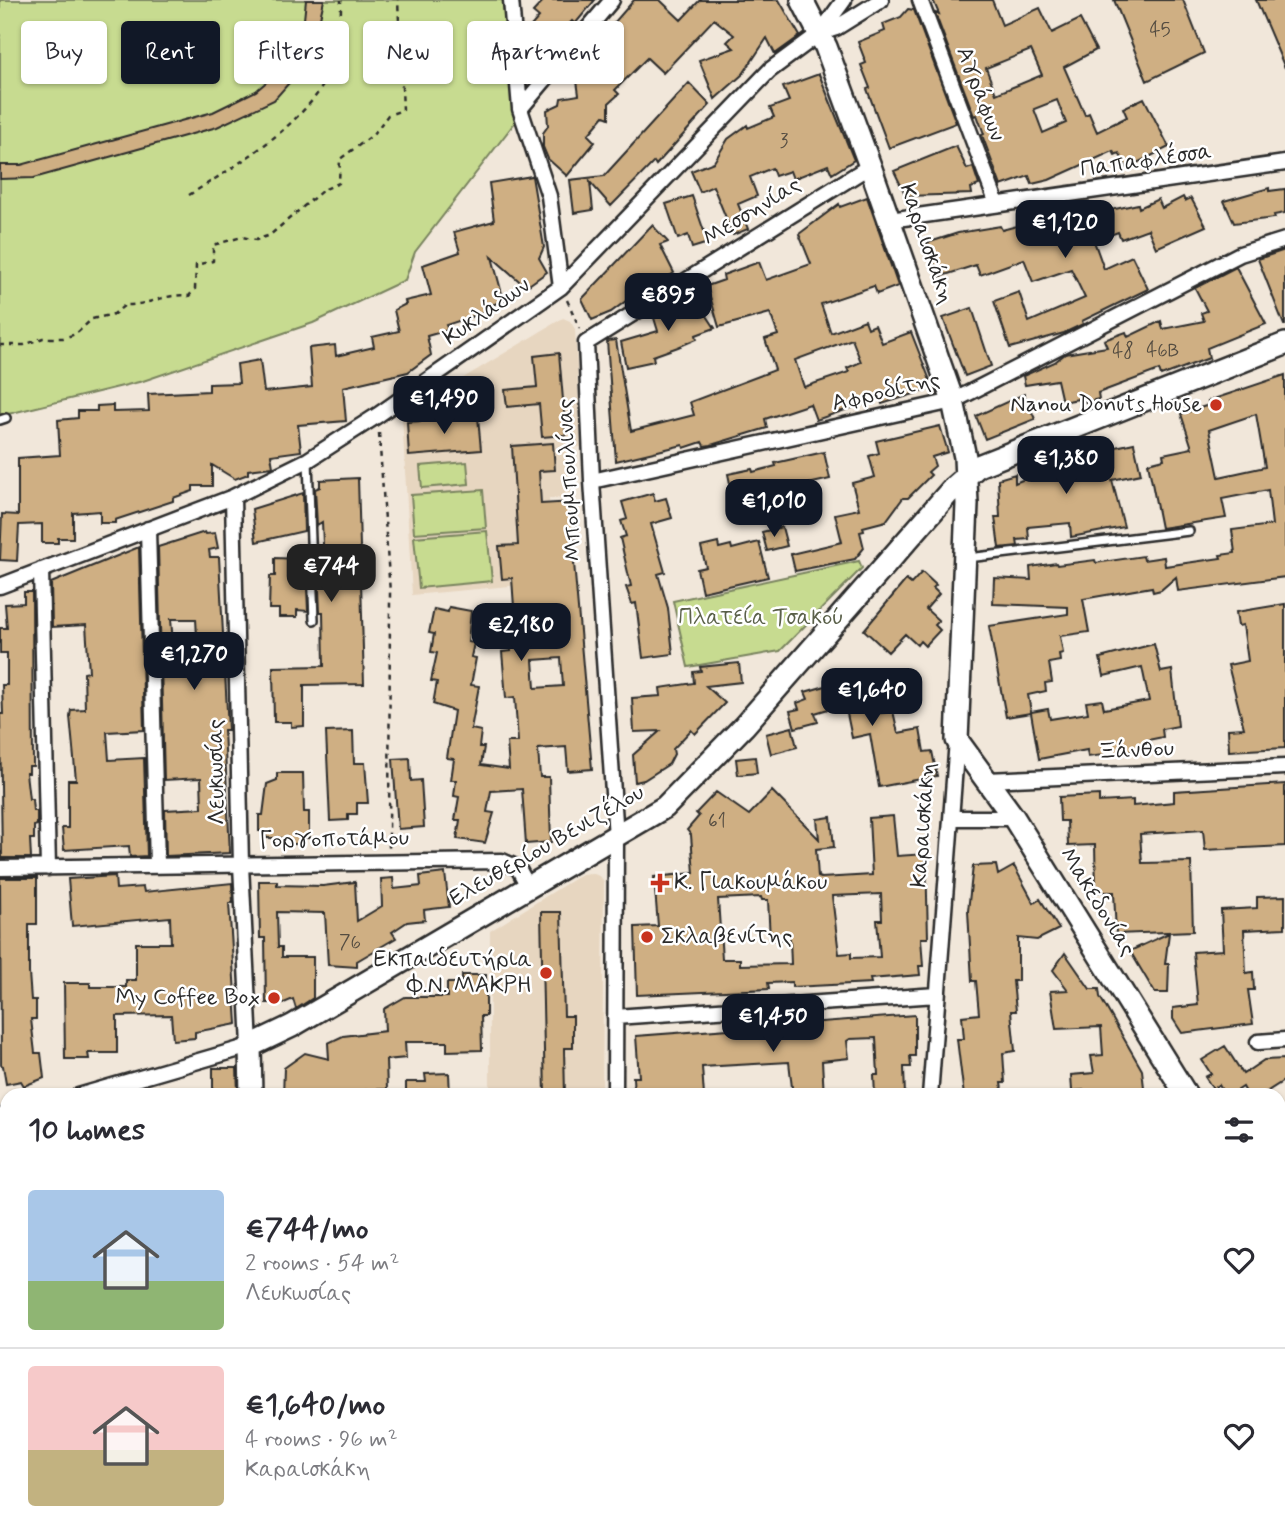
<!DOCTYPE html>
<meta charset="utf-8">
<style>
body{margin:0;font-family:Mynerve,sans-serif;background:#f7f7f7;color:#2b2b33;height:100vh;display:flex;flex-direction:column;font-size:26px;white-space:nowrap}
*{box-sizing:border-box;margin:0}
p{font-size:23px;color:#7c7c81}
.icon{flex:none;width:38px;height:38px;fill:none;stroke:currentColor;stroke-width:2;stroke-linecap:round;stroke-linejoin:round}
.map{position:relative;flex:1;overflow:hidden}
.sheet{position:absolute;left:0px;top:1088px;width:1286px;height:450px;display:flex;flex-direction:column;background:#fff;border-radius:21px 21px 0 0;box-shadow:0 2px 5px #0004}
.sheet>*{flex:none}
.guide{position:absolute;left:21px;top:21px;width:700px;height:63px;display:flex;gap:14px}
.price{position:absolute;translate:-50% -60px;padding:0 16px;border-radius:14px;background:#111827;color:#fff;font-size:23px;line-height:46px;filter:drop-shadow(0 2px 4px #0008)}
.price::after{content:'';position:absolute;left:50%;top:42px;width:21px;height:16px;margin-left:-10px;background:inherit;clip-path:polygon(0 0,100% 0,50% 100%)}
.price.on{background:#222;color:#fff}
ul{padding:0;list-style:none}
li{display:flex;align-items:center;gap:21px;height:175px;padding:0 28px}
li+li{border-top:2px solid #e1e1e2}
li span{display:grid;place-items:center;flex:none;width:196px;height:140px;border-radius:7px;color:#555}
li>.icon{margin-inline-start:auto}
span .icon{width:84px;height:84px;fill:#fffc;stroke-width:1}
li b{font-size:30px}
h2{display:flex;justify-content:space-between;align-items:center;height:84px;padding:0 28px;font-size:30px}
.pill{padding:0 24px;border-radius:7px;background:#fff;box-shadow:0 2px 5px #0004;font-size:24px;line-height:63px}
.pill.on{background:#111827;color:#fff}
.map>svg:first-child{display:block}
.built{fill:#e7d6c0}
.green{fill:#c7db90;stroke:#79835e;stroke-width:2}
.building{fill:#cfaf83;stroke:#2b2b2b;stroke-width:2;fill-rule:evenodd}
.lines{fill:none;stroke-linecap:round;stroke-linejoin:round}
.lane-casing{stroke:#2b2b2b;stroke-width:12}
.street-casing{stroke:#2b2b2b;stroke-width:19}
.secondary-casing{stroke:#2b2b2b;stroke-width:26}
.path{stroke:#2b2b2b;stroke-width:2.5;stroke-dasharray:5 5;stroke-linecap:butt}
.lane{stroke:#fff;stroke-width:7}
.street{stroke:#fff;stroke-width:14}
.secondary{stroke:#fff;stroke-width:21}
.poi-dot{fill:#c8321e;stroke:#fff;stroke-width:2.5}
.labels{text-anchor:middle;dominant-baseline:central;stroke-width:5;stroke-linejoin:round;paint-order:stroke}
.number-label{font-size:19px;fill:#544c41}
.street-label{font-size:23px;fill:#2b2b2b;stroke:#fff}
.poi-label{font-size:23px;fill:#2b2b2b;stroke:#fff;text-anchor:end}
.park-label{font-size:23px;fill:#5a6049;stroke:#fff}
</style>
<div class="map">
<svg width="1285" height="1538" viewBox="0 0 1285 1538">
<rect width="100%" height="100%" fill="#f1e7da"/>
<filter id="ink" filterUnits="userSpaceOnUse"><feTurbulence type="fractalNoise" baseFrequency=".0143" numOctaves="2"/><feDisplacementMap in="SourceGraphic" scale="14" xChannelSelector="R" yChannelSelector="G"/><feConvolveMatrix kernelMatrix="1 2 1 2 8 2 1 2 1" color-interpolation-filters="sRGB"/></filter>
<g filter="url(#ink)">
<path class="built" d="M563,318l7,3 5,8 6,118 -15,1 4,48 -21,3 4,83 -141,13 -10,-180z
M592,873l9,4 3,6 -2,212 -112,1v-165l92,-57z"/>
<path class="green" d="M0,0h503l13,121 -101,131 -10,28 -92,43 -170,58 -143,35z
M467,462l2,22 -47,4 -2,-22z
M483,490l3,38 -72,5 -3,-38z
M487,531l5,50 -73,7 -5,-51z
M859,561l3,7 -82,83 -92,16 -15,-66z"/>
<path class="building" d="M306,0h18l-13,58 -37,42 -57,27 -183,51 -34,1v-14h21l192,-53 43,-21 30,-26 16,-26z
M544,0h51l-20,24 -3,-3 -19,20 4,4 -15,17 -15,-14 4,-4 -6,-5 3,-3 -3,-3 14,-16 -6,-5z
M634,0h26l21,20 19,-20h79l21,36 -25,18 -8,-16 -24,36 -28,25 -16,-39 35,-12 -7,-6 7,-7 -20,-16 -51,54 -16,-15 -32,32 4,4 -10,9v15l-5,-2 -16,19 7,7 -28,34 -19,-17 -5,-12v-14l5,-7 -1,-16 13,-6 1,-6 18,-3 -2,-14 13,-16 -4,-4 10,-10 -3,-4z
M933,0h59l10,25 38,-17 12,25 28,-14 16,31 -32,17 21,48 4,-2 8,19 30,-15 -4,-9 21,-10 25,49 -42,21 -8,-15 -4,2 -2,-4 -64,29 -17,4 -3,-8 -28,10 -19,-51 2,-1 -7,-19 -3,1 -39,-103 4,1zM1031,50l11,25 -46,19 -10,-26zM1057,100l9,23 -23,10 -9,-24z
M1114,0h69l21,53 -57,28z
M1256,0h29v68z
M908,9l6,1 42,113 -67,25 -22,-59 3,-1 -9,-23 5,-2 -8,-21 27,-11 -2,-7 18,-7z
M819,74l35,86 -22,14 -4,-9 -35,14 -3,-8 -15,5 -3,-8 -22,9 7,19 -19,8 10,25 -15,6 -20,-49 -13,6 -9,-21 23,-9 14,-23 19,-14 1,3 26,-11 -4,-9 19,-7 -6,-14z
M689,83l21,22 -54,60 -2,-3 -43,44 -21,-24 3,28 -19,3 -4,-33 34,-4z
M956,146l11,23 6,-2 6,18 -8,3 1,6 -66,2 -12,-25z
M532,176l12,71 -5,11 8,14 -21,15 -34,-30 12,44 -16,5 1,5 -43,14 2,5 -21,6 4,19 -23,17 -65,15 3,34 -48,4 3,26 -30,4 2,12 -25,3v4l-13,5 -23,-14v21h-19v5l-20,7v3l-58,19v3h-15v-12l-27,2v25h-15v5h-16v-19l-23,1 -2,36 -17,-1 2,-46 16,1v-57l42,-3 -2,-35 20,-2v-7h19v-5l16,-1v7l36,-1 -1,-17 61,-3v-7l30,-1 -2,-19 23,-4 4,32 48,-5 -3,-39 26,-3 1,11 38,-9 -2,-10 27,-6 -5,-21 12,-6 -1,-3 26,-6 -8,-30 37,-13 -6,-20 40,-11 -5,-38z
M1269,188v3l16,-2v24l-11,2 1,3 -41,5 -10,-22z
M692,196l16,47 -16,5 -4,-13 -10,4 -12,-35z
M867,197l31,89 -21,8 -3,-8 -53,18 10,29 34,-13 3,8 7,-3 7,18 29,-11 22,56 -51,16 -1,-5 -21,6 -44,15 -6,-16 -45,15 2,9 -56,17 -7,1 -2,-4 -18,6 -1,-3 -67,16 -9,-120 9,-1 15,91 63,-16 -4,-13 85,-32 -10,-31 13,-4 -8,-22 -51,14 -12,-41 17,-6 -1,-5 36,-13 7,18 45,-16 -12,-30 40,-30 1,3zM852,339l9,23 -14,6 2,4 -45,15 -9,-27z
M1183,197l2,4 6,-3 15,28 -50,22 -8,-19 -27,10 -3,-7 -24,9 10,28 28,-13 16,33 -66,32 1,3 -19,9 -54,15 -16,-47 25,-9 10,30 56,-24 -14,-29 -38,13 -9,-23 -44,16 -4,-10 -37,12 -12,-34 31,-10 42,-7 2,4 37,-10 1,4h6l22,-8 2,3 68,-15 1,4 19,-9 4,9z
M652,225l16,17 -8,3 14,28 -22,14 -3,-3 -38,28 -19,8 -10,-21z
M1285,250v75h-1l-26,-66z
M1236,267l30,57 -59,24 2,10 -48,18 -2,-6 -61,23 1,6 -14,3 -1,-4 -22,4 -5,-22 -32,5 -2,-9 32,-14 10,-8 42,-7 -3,-7 22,-8 2,5 33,-16 2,8 41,-8 -3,-8 6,-2 -12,-23z
M696,299l19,29 -19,7 1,4 -19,8 -25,9 1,5 -28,6 -5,-25 37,-11 -4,-13 15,-5 -2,-5z
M972,308l19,58 -26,10 -22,-58z
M559,353l7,82 -24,2 -3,-33 -32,3 -2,-17 32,-3 -3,-31z
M1285,375v202l-107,14 -2,-14 -15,13 -8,2 -1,-5 -69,12 6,33 -29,4 3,17 -4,1 1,7 -11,2 3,19 -7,1 1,8 -18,4 3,17 17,-3 2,10 38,-6 -2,-11 16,-2 2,9 45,-8 -7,-34 -38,9 -4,-18 54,-14 7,28 11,-2 6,56 -16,3 1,8 -15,3 1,9 -61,8 -1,-7 -48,9 -8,-46 -25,4 -17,-91 79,-12v-7l-75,-3 1,-26 37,2 -1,-13 26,-4 1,2 38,-5 1,3 47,-7 1,4 20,-3 1,9 56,-8 -1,-3 15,-2 -3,-23 40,-5 -4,-35 -46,9 4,19 -65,10 -13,-65 16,-4 -1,-5 29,-6 -11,-34 28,-9 -1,-4zM1256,414l9,53 -46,10 -10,-47z
M462,386l10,14 -27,19 -10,-14z
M1024,394l11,25 -50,20 -9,-23z
M478,417l3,33 -72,6 -2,-34z
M940,426l8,26 -16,5 3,9 -7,6 3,3 -23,23h-5l-17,23 -23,6 1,4 -4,1 4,16 -9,11 -60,12 -4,-17 51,-12 -7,-28 24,-5 -7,-26 23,-6 -6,-21 10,-3 -3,-12z
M553,443l2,27 -16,1 2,33 33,-2 3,37 -5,1 20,229 -24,2 -2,-24 -28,2 2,28h9l2,65 -25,2 -4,-55 -31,2 -4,21 7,1 -9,30 -28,-4 3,-19h-5l4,-23 -5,-1 2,-16h-5l3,-21 -7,-1 7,-47 -21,-7 4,-22 -6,-1 6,-28 -6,-1 3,-18 -5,-1 5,-24 14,3 1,-5 22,4 -3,31 6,1 -3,14 5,1 -5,27 8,1 -8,43 10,2 -2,16h5l-3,18 28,4 -2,-27h11l-3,-45 -9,1 -4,-46 9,-1 -3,-44h6l-2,-29 -10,1 -3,-33 19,-1 -6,-99zM561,658l2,28 -28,2 -2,-28z
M1134,443l7,31 -29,6 12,47 -53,10 -1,-14 -42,4 1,12 -12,1 1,6 -19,2 -4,-31h5l-2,-38 17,-5v9l51,-21 -1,-4z
M824,452l6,27 -39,9 -14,5 1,5 -43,9 -7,-33 24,-5 1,3 23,-6 -1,-3z
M358,478l6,206 -60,1v41l-13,1v-5h-17l-1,-55 51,-1 -1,-54h-3l-2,-46h6l-2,-44 -5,3 -2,-36 5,-2v-7z
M303,493l1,38 -48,11 -4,-33z
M653,493l2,8 11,-3 6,20 -21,6 14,48 -7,2 10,34 5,46 -30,4 -7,-55 -4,1 -6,-17 5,-1 -11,-48 6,-2 -5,-15 6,-2 -5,-17z
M782,527l5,19 -20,5 -5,-19z
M205,532l1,2 9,-1 3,15 -9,2 1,7h9l9,173h-4l6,123 -64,3 -1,-46 37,-2 -1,-30 -37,2 -6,-233zM171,619h25l2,35 -24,1z
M759,542l9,35 -66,15 -5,-23 9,-2 -5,-20 17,-4 1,5 12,-3 1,4z
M139,547l5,183 -37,2 2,28 35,-2 3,98 -17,1 -1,-11 -65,4 -2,-22h6v-48h8l-6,-64 1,-6 14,-1 -1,-36 5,-1 -3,-47 -34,2 -1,-44z
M275,558l24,1v6h7l2,46 -11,-1v7h-18v-8h-10l1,-33h5z
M922,572l14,13 -3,3 6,6 -13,15 13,12 -4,4 5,5 -15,16 -5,-5 -3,4 -12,-11 -17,18 -24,-22 42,-50 5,4z
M24,592h8l1,174h-4v7h-3l3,26h3l1,12h4v14l-3,1v13h-4l1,19h-29l-2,-144h3l-1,-29h5v-32h-7v-25h7l-2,-24 19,-1z
M1285,604v144l-56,3 -1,-22 16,-1 -16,-63 20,-4 -5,-36 -5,1 -2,-14z
M739,663l2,19 -35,4 19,17 -30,31 -4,-4 -18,19 1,5 -5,10 -25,16 -9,2 -2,-27 27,-24 -26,1 -2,-34 29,-2 -1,-8 34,-5 -1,-11 8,-1 -1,-4z
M879,669l3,15 -7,2 6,27 12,-2 5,22 22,-4 4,23 8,-1 5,25 -58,11 -9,-53 -18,4 -7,-34 -30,9 3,9 -23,6 -5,-17 9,-2 -2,-6 11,-4 -3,-7 41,-12 -1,-3z
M792,727l5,20 -26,7 -5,-20z
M353,731l1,32h11l3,40h-11v11h-9v6l-18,1 -4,-89z
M755,757l2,16 -19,2 -2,-16z
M410,758l1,23 10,-1 3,47 -26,2 -5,-70z
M277,773h26l1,39h5v26h-7v6h-16v-6h-20v-7h-7v-16h4l4,-31 10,-4z
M1285,784v62l-80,4 -2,-20 -63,4 2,29 49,-1 2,69 -77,3 -2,-42h-18l-1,-47 -27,1 -1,-25h-7l-1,-24 40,-2v7l34,-2v6l41,-4v-11z
M772,791l47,48 -2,-20 14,-2 3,30 -18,2 2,28 3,1 51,-3 -3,-57 24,-2 4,40 29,-2 2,84h-7l2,28h-4l1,9 -50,4 1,4 -79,4v-5l-24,1 1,6 -132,6 -2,-68 23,-1 -4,-49 40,-4 -3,-38 -4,-5 12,-14 -3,-3 20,-21 33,23zM881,894l1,26h-5l3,37 -29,1v-5l-12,1 -7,-58zM761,897l1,3h6l2,40 20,-1 1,25 -51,1v-6h-18l-4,-60z
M996,865l2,10 16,-9 20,37 6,-4 19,30 -22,11 -19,-2v43h-5l3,30h-5l4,40 -12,2 2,30h-4l2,13h-39l-7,-57h7l-2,-23 17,-2 -3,-33h-4l-4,-70 5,-45z
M445,873l4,34 -25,3 1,10 -18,2 -15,10 4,6 -39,23v6l-29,-2 -3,-52 -48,-1 1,35h4v10h31v41l-17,11 -3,-10 -9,4h-18l-1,-65h-5l-1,-57h18v4l46,1 32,-4 2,39 25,-15 -1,-27 12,-1 1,11 27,-3 -1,-10z
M115,876l1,13 27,-2 1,5 88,-9 1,20h-4l8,121 -42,8v6l-22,2 -2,-25 -54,1v37h-29l1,6h-24l-1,-76h26v4h36v-7h10v-37h35l-1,-26 -98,9 -4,-47z
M0,878h37v46h-8v49l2,27h5v19h-5l4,34h6l3,25 -20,8 -3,-5 -15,3 -3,-18 -2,-1z
M1285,896v32l-41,2 2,43 7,-1 1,18h-6l5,34 -71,9 -9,-14v-11l25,-3 -5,-53 30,-2 -2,-40 36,-2v-11z
M541,912h20l3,104h9v32h-9l1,48h-20z
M1169,933l-4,31h4l-1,29h-13l-25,-42z
M1065,953l25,36h9l1,8 42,73 3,26h-62v-6l-11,1 -1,-16 23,-2 -3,-17 12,-1 -2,-28 -45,2 -6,-38 18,-1 -15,-20z
M462,975h24v41h-5l1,34 -35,1v-9h-42l1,16 -20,2 1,29 -22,1 1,6h-83l1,-28 21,-15 24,6 -1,-16 15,-7 42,-5 -1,-22 21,-12h42v-14h15z
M915,1015v41h-5l1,11h-7l1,29h-30l-1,-21h4l-2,-37 -26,1 -3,2 2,17 -27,3 2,35h-31l-4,-34 -87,5 2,29h-70l-1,-19h6l-3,-41z
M1225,1046l18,28 21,-14 21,-1v21l-25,16h-12l-5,-9 -14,9h-4l-6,-11 -6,4 -8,-12 6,-3 -9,-14z
M213,1068h24l1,24h-25z
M449,1073l1,23h-44v-14h20l-1,-8z"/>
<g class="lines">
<defs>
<path id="lane" d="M0,420l6,-2
M308,461l6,159
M968,558l221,-27
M0,1274l7,1"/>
<path id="street" d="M511,0l9,109 29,87 12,91
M920,0l77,204
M820,33l24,-33
M520,109l92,-109
M890,220l395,-57
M592,481l361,-80 287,-147 45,-14
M148,529l9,336
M41,570l7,298
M0,586l233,-89 75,-37 70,-45 183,-128 209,-217 50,-37 16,-5 45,-28
M988,780l297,-13
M951,818h63
M0,868l502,-7 16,7 11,20
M615,1017l322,-22
M1258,1042l27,-2
M78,1096l172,-50 -9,-181 -8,-368
M615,1096l1,-259 -24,-356 -6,-138 284,-177
M930,1096l27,-356
M0,1117l7,-2
M1279,1266l6,-1
M1279,1447l6,-4
M0,1449l7,2
M0,1500l7,2
M143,1531l27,6
M865,1531l4,7
M599,1538v-7"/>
<path id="secondary" d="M802,0l24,47 44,119 83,235 12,56 2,47 -10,236 57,78 173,278
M251,1096l-1,-50 42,-20 373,-219 79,-81 209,-238 25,-22 307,-122
M1279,1211l6,7
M911,1531l34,7
M170,1538l2,-7"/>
</defs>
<use href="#lane" class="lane-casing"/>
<use href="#street" class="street-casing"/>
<use href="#secondary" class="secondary-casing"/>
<path class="path" d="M189,195c47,-29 125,-76 144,-130 7,-21 8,-43 8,-65
M567,300l13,29
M0,345h24l19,-7h20l13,-4 16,-15 22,-5 11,-9c23,1 43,-13 64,-9l6,-7 1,-24 17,-4v-16l29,-8 14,3 14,-5 53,-45 16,-7 1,-24 33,-24 15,-20 15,-5 -5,-110
M379,433l11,160 -1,256"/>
<use href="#lane" class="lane"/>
<use href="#street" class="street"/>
<use href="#secondary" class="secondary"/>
</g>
</g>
<g class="poi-dot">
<circle cx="1216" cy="405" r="7"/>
<path d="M656.5 872.5h7v7h7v7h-7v7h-7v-7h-7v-7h7z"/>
<circle cx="647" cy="937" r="7"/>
<circle cx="546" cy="973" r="7"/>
<circle cx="274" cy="998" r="7"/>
</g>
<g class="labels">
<g class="number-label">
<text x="1160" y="30">45</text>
<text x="784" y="141">3</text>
<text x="1163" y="350">46Β</text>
<text x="1123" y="351">48</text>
<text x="717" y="821">61</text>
<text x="350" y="942">76</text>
</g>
<g class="street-label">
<text transform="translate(980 94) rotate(69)">Αγράφων</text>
<text transform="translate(1146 161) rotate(-8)">Παπαφλέσσα</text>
<text transform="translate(752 212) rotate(-32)">Μεσσηνίας</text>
<text transform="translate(926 244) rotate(71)">Καραισκάκη</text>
<text transform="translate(487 312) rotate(-35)">Κυκλάδων</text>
<text transform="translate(886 392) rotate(-13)">Αφροδίτης</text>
<text transform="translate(570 480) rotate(-93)">Μπουμπουλίνας</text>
<text transform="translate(1136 751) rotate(-3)">Ξάνθου</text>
<text transform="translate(217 772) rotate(-91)">Λευκωσίας</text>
<text transform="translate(924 825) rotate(-86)">Καραισκάκη</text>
<text transform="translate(334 840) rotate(-1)">Γοργοποτάμου</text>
<text transform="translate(547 846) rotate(-30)">Ελευθερίου Βενιζέλου</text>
<text transform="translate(1097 902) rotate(58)">Μακεδονίας</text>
</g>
<g class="poi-label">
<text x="1202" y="405">Nanou Donuts House</text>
<text x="674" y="883" text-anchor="start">Κ. Γιακουμάκου</text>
<text x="661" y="937" text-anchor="start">Σκλαβενίτης</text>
<text x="532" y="960">Εκπαιδευτήρια<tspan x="532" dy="26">Φ.Ν. ΜΑΚΡΗ</tspan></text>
<text x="260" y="998">My Coffee Box</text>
</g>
<g class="park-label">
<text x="761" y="618">Πλατεία Τσακού</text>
</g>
</g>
</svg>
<b class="price" style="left:1065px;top:260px">€1,120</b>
<b class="price" style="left:668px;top:333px">€895</b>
<b class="price" style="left:444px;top:436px">€1,490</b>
<b class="price" style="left:1066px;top:496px">€1,380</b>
<b class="price" style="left:774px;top:539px">€1,010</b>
<b class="price on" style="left:331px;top:604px">€744</b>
<b class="price" style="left:521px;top:663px">€2,180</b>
<b class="price" style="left:194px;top:692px">€1,270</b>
<b class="price" style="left:872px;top:728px">€1,640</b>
<b class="price" style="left:773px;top:1054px">€1,450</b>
<div class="guide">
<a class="pill">Buy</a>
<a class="pill on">Rent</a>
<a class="pill">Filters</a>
<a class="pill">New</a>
<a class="pill">Apartment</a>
</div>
<section class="sheet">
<h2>10 homes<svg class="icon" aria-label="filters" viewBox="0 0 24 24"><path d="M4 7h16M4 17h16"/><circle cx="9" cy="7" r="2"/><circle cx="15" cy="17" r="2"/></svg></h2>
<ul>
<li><span style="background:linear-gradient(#a9c7e8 65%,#8fb573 0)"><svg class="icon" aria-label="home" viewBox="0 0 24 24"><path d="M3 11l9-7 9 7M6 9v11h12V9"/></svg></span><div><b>€744/mo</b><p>2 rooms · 54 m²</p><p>Λευκωσίας</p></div><svg class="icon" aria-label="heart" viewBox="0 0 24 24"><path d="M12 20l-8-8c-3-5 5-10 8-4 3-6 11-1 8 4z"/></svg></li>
<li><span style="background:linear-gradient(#f6c9c9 60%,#c2b280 0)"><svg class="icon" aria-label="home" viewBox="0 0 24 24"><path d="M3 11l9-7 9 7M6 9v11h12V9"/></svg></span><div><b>€1,640/mo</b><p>4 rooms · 96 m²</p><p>Καραισκάκη</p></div><svg class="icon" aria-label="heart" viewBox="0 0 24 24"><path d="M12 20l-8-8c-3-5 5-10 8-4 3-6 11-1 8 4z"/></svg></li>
</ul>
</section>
</div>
